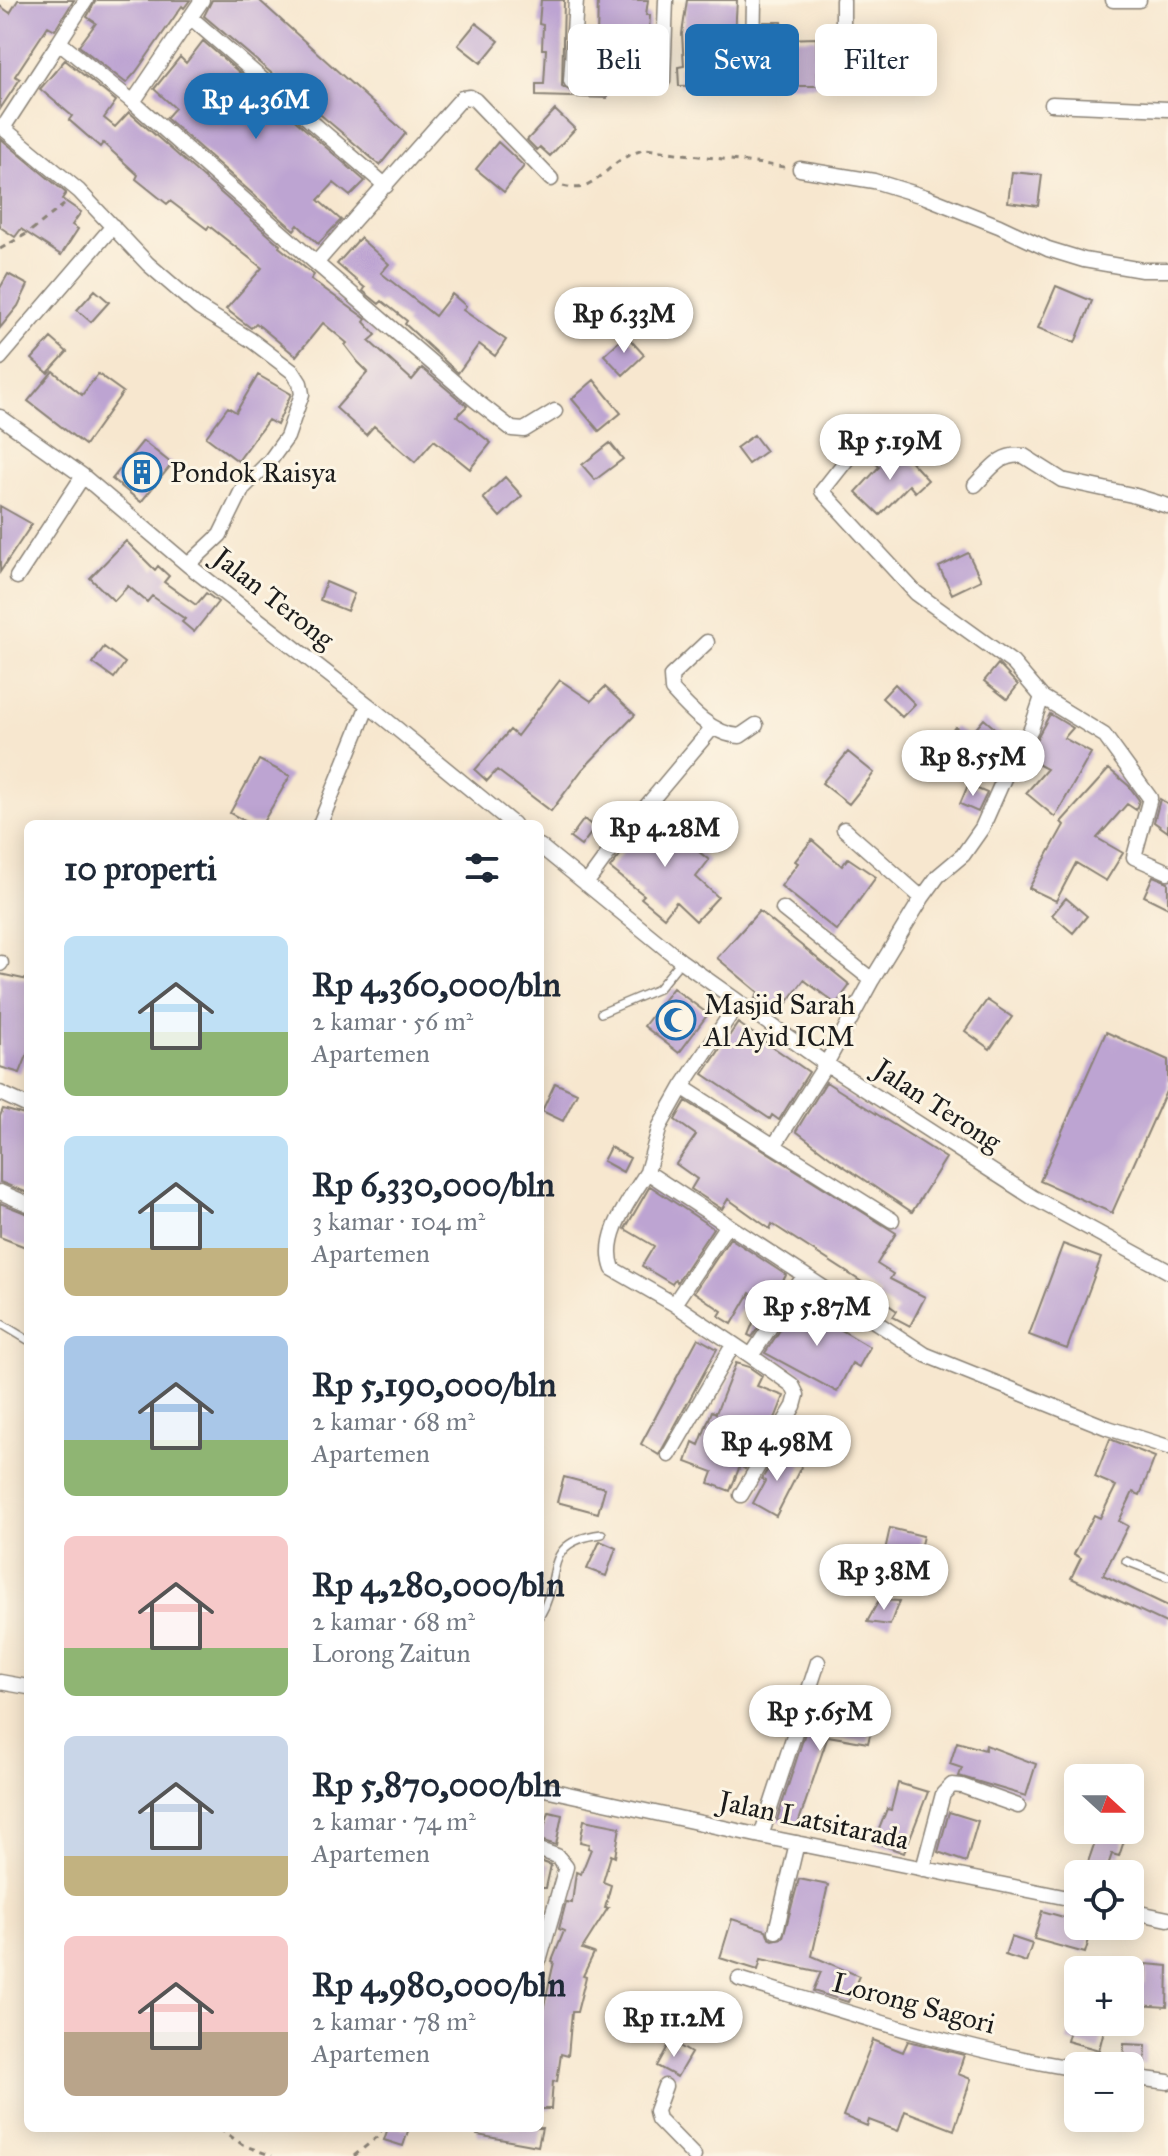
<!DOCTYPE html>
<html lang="id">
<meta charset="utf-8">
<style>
body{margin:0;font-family:"IM FELL Great Primer",serif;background:#f6f6f7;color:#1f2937;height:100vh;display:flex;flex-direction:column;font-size:30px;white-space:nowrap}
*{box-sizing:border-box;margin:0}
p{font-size:26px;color:#747a83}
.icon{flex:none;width:44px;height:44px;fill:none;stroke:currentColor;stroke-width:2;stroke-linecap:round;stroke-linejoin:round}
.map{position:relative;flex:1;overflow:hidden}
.panel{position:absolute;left:24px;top:820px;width:520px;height:1312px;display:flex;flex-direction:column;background:#fff;border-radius:12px;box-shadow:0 4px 20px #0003}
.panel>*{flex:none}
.banner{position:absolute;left:568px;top:24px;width:480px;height:72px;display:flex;gap:16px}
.needle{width:52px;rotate:111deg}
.fabs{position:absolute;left:1064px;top:1764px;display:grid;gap:16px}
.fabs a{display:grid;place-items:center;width:80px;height:80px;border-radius:12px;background:#fff;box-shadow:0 4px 20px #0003;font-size:40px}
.price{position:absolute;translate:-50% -68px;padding:0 18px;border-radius:28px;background:#fff;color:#222;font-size:26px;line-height:52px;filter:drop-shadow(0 2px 4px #0008)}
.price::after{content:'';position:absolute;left:50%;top:48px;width:24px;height:18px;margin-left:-12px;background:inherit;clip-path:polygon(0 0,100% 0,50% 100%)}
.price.current{background:#1f6fb2;color:#fff}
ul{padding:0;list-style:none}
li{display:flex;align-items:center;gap:24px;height:200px;padding:0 40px}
li span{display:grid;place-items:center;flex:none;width:224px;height:160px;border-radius:12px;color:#555}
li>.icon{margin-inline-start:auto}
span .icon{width:96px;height:96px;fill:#fffc;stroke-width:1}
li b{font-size:34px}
h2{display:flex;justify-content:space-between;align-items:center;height:96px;padding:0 40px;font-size:34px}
.chip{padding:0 28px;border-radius:12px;background:#fff;box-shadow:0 4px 20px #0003;font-size:28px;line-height:72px}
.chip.current{background:#1f6fb2;color:#fff}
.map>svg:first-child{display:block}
.building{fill:#bda4d2}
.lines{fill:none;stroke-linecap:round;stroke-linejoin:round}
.service-casing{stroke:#8a8276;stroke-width:10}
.minor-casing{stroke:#8a8276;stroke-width:17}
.path{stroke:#8a8276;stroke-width:3;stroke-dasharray:6 6;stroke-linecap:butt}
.service{stroke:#fff;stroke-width:7}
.minor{stroke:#fff;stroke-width:14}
.labels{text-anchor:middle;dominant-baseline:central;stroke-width:6;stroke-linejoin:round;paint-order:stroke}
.poi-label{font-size:28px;fill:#1c1c1c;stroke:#fcf5e5;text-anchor:start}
.street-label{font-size:28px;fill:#1c1c1c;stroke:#fcf5e5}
</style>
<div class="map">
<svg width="1168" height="2156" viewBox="0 0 1168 2156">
<rect width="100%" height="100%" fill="#fcf5e5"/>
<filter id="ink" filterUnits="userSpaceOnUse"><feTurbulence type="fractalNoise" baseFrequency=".0125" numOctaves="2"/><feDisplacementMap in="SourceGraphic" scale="16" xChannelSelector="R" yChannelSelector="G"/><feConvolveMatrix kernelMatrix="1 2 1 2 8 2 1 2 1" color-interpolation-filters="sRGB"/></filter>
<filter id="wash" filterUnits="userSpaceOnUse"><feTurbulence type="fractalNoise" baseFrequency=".006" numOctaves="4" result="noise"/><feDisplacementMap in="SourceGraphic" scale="32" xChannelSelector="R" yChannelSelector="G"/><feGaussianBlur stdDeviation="1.8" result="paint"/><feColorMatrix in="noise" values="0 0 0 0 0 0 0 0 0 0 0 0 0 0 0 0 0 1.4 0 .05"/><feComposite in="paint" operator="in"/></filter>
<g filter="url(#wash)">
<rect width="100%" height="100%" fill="#f7e7cf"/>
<g id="blocks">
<path class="building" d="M18,0h56l-19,30 -7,-4 -33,50 5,3 -20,30v-103l10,7z
M96,0h94l-6,8 -2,-2 -46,66 -10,11 -47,-37 17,-23 -9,-6z
M212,0h47l147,133 -26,32 -176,-149z
M541,0h23l-2,86 9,5 9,-6h27v13l-71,-2v-12h8l2,-35h-4l1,-24 -4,-1z
M598,0h50l-2,15h4l-1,19 -4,-1 -2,47 -47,-4z
M687,0h50l-5,85 -53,1 -1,-19 6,-1 -2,-32z
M764,22h18l1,17 33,-1 2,48h-59z
M476,23l23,18 -18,22 -23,-18z
M203,41l162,140 -15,15 -16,-13 -16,17 23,20 -23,24 -20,-19 -4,5 -128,-112 9,-10 -21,-19 26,-32 6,6z
M65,60l51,41 -12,17 11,9 14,-15 151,133 -1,2 35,28 -3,4 55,40 -2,3 12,13 -7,6 43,39 10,-12 45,38 -10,10 34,27 -21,26 -36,-29 -19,22 -41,-36 -8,9 -30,-27 32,-36 -10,-10 -13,-17 2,-2 -24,-20 -27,33 -40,-33 -5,5 -25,-19 36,-41 -53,-42 -2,3 -37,-28 -3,3 -31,-25 2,-4 -35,-32 -3,4 -31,-27 3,-4 -32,-27z
M555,110l20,19 -25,27 -10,-9 -3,3 -10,-10z
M0,138l66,55 -4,6 19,13 -9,13 6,4 -17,26 -40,-26 -6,8 -15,-10z
M498,142l26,24 -20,26 -28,-23z
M1012,172l30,3 -4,31 -30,-4z
M360,238l29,26 -8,9 54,43 17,-22 14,12 -3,4 43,30 -11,16 -16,-12 -21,29 -53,-49 2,-3 -25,-20 -3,3 -16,-13 2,-3 -28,-24z
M8,274l20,11 -10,21 -18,22v-40z
M1056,286l36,15 -17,42 -37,-15z
M95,290l14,12 -18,20 -14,-12z
M626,335l18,20 -21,20 -19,-20z
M51,338l16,14 -19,21 -16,-14z
M53,371l29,24 16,-21 25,18 -38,53 -57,-44z
M258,375l33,19 -14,31 -9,-5 -30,41 -32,-24 22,-30 8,5z
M594,380l27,33 -22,18 -27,-32z
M754,435l12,16 -18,13 -12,-16z
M143,441l29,23 -31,38 -29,-23z
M610,443l13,16 -28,21 -13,-15z
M892,450l8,11 6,-5 22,24 -13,12 -6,-7 -29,30 -24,-23 23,-25 -4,-5z
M505,477l17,19 -22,21 -17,-19z
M0,506l32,18 -32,48z
M126,541l29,29 3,-4 11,10 -5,6 32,23 10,-12 12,9 -24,30 -12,-10 3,-3 -33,-23 -5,6 -19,-16 -14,15 -24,-23z
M968,553l13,27 -29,14 -13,-27z
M326,582l28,12 -7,17 -27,-11z
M104,647l21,16 -11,15 -21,-15z
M998,664l20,21 -11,14 -23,-18z
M560,680l31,21 14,-14 30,28 -53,55 -31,41 -54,-41 -10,11 -12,-11 35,-40 7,6z
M895,684l20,20 -13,13 -20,-19z
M1050,714l23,14 -9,10 27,15 -36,64 -29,-24 21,-24 -21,-11z
M984,719l23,20 -28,32 -36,-28 12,-16 14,10z
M848,752l26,21 -25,31 -27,-21z
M259,760l31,16 -28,48h-12l-20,-11z
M1109,769l20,17 10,14 -3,10 -9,-6 -30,34 26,15 -17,28 -30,-18 -20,38 -27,-13 35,-63 -3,-3z
M968,785l19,8 -9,19 -18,-8z
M1160,799l8,5v28l-14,-10z
M655,811l31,24 -3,4 26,21 -13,17 22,20 -22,24 -20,-19 -12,15 -23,-19 3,-3 -34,-27z
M584,819l11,9 -14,18 -11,-8z
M812,840l30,26 6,-8 28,19 -39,54 -56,-45 17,-23 -3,-2z
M1153,876l15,6v26l-24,-12z
M1066,898l21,18 -14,17 -21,-18z
M759,911l91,74 -14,19 -32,-24 -26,35 -23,-17 4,-5 -42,-35z
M0,974l28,6v73l-8,20 -20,-6z
M673,988l35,26 -29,39 -35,-27z
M987,1000l25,17 -22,32 -25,-18z
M738,1023l71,49 -30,48 -7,-5 -2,4 -67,-45z
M1106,1032l62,28v27l-56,126 -72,-32z
M826,1082l120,76 -34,54 -82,-55 -34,-26z
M555,1083l22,10 -14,28 -21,-10z
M686,1101l210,132 -19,31 16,10 -3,5 35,18 -15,29 -17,-9 4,-6 -20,-14 2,-4 -107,-69 -2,5 -42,-30 -6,10 -31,-20 6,-10 -21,-15 20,-29 -21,-15z
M3,1109l25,7v77l-28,-11v-66z
M610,1147l20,11 -7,14 -20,-11z
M650,1186l63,42 -36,54 -2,-2 -3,4 -30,-18 12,-20 -29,-17z
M0,1203l28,11v34l-28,-11z
M730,1238l56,37 -8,16 2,3 -28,43 -4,-2 15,-36 -13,-6 -18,31 -13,-8 3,-5 -28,-19z
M1063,1244l38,14 -34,91 -38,-14z
M797,1304l73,43 -11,20 -7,-4 -15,29 -72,-39z
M698,1338l19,11 -58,106 -18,-11z
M736,1363l13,4 13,9 -5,10 27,10 -8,20 -31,53 -5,-3 -10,25 -21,-8 4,-11 -27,-10 7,-20 6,3 13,-34 4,2z
M1110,1439l45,18 -15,38 -7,-3 -14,29 9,5 -25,49 65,31v18l-97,-46 10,-20 -7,-4 20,-39 6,3 16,-32 -21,-9z
M778,1452l24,13 -26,51 -23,-13 12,-22 -3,-2z
M564,1477l41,11 -7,25 -41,-11z
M890,1528l33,8 -6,26 -33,-7z
M600,1541l16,7 -10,28 -19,-7z
M879,1600l20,1 -9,24 -23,-3z
M814,1705l61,10 -7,28 -40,-7 -31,91 -20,-7z
M957,1742l28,8 1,-5 50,19 -10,32 -67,-20 3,-8 -12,-4z
M898,1783l30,9 -24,61 -30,-11 13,-33 4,1z
M549,1812l13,3 -6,30 -16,-5z
M949,1812l29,9 -12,41 -28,-10z
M584,1820l36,7 -5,30 -4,-2 -8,27 8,3 -6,23h3l-26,41 12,4 -11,23 3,1 -9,35h-5l-4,44 -7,-2 -4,28 -4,-1 -2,28h-11v-86l14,-61 -2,-1 12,-30 -5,-2 7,-27 6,1 4,-31 5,2 10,-25 -3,-1 1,-4 -9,-2z
M1098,1833l26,8 -5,15 -7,-2 -7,20 -19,-6z
M540,1861l11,4 -5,23h-6z
M799,1879l29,6 -16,71 47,20 -11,26 -35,-11 8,-19 -60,-13 -3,11 -38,-12 12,-39 34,11 3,8 4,2 10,-2z
M1042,1911l36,10v5h15l-8,27 -51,-14z
M1011,1937l21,7 -6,18 -21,-7z
M1146,1964l22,2 -1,41 -29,-2 2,-21h5z
M1072,2022h34l-7,28 -32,-9z
M873,2040l30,12 5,-11 56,14 -6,19 13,5 -17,51 -49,-19 -7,20 -29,-11 -2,6 -24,-10z
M671,2041l20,12 -14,24 -20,-11z
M1124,2044l22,1 -1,19 -22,-1z
M388,2128h21l-6,18 -19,-6z
M478,2128h64l-4,18 -61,-11z"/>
</g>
</g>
<g filter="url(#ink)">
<use href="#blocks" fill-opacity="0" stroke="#8a8276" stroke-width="2"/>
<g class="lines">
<defs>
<path id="service" d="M601,1013l57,-24 23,-28
M0,1323l28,17
M1126,1561l42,16
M540,1616c24,-41 -1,-74 62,-82"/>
<path id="minor" d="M86,0l-27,42 74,60 69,-102
M1113,0h26
M190,17l196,169
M843,47v-47
M753,55l1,-55
M571,81l5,-81
M663,81l3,-81
M133,102l183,161
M1052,104l116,5
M0,126l3,2 56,-86
M3,128l76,63 69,73 51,44 52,32 42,32 7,11 2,11 -15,43 -18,25 -26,26 -23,47 -32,30
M800,169l74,12 52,16 73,29 49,23 36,11 58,10h26
M551,179l-76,-79 -5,-3 -8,1 -146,165 159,137 37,29 12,1 31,-19
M0,358l113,-132
M0,417l83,59 105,89 180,140 145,119
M856,448l-34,43 94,102 97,70 29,34 62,38 46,63 -16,59 34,15
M975,485c15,-15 25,-33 49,-29l38,24 70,15 36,11
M17,577l66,-101
M707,642l-36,34 1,14c17,19 41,45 68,46l16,-11
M320,824l48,-119
M844,829l78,69
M540,846l141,115 145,103 206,133 136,74
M586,884l32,-44 95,-113
M783,909l89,71
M0,964l1,-1
M738,1003l-56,84 92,59 52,-82 46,-84 50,-82 16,-22 25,-21 19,-27 27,-61 22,-38 11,-32
M682,1087l-22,39 -13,46 279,183 182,73 60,19
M0,1093l28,13
M774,1146l118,74
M647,1172c-16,27 -47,63 -34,97l61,35 77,52 41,29 5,10 -3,11 -53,89
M0,1192l28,12
M674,1304l53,-79
M751,1356l53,-80
M669,1455l64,-110
M0,1682l28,5
M540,1788l221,48 317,64
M761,1836l57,-174
M540,1850l17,6 9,11 -26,91
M923,1869l20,-75 9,-9 10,1 56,20
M1130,1911l38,8
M776,1931l21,-88
M739,1979c111,34 224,72 339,90
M1130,2077l38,5
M665,2086l-9,25 2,8 36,37"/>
</defs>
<use href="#service" class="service-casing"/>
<use href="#minor" class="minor-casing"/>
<path class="path" d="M563,186c26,7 33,-7 52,-22 10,-8 19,-11 30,-15l140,18
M0,249l28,-16 41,-32
M219,2128l24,17 29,11
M354,2156l23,-19 6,-9"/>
<use href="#service" class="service"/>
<use href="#minor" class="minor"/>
</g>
</g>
<defs>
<symbol id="building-ring" viewBox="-11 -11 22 22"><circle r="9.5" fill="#fcf5e5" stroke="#1f6fb2" stroke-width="1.5"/><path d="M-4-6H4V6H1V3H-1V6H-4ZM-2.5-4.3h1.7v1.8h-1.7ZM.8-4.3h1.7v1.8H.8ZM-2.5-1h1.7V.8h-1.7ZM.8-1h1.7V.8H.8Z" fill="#1f6fb2"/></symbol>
<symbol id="mosque-ring" viewBox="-11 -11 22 22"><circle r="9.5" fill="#fcf5e5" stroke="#1f6fb2" stroke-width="1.5"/><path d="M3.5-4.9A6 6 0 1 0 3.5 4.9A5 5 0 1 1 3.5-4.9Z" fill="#1f6fb2"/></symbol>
</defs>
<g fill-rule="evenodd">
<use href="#building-ring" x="120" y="450" width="44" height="44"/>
<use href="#mosque-ring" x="654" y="998" width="44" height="44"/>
</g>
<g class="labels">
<g class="poi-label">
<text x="170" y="472">Pondok Raisya</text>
<text x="704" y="1004">Masjid Sarah<tspan x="704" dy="32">Al Ayid ICM</tspan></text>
</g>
<g class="street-label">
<text transform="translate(274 598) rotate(38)">Jalan Terong</text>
<text transform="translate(938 1105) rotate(33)">Jalan Terong</text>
<text transform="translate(814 1820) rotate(12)">Jalan Latsitarada</text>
<text transform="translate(914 2003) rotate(15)">Lorong Sagori</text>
</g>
</g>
</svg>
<div class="fabs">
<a><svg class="needle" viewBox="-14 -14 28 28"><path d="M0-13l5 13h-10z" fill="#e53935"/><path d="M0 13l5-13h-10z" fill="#747a83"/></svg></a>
<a><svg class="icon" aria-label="locate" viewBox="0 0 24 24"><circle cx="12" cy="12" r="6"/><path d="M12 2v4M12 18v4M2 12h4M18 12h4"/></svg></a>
<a>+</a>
<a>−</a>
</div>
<b class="price current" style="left:256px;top:141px">Rp 4.36M</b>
<b class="price" style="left:624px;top:355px">Rp 6.33M</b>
<b class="price" style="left:890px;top:482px">Rp 5.19M</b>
<b class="price" style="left:973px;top:798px">Rp 8.55M</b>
<b class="price" style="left:665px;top:869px">Rp 4.28M</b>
<b class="price" style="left:817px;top:1348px">Rp 5.87M</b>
<b class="price" style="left:777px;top:1483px">Rp 4.98M</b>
<b class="price" style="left:884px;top:1612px">Rp 3.8M</b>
<b class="price" style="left:820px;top:1753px">Rp 5.65M</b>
<b class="price" style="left:674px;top:2059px">Rp 11.2M</b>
<div class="banner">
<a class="chip">Beli</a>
<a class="chip current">Sewa</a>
<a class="chip">Filter</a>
</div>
<section class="panel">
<h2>10 properti<svg class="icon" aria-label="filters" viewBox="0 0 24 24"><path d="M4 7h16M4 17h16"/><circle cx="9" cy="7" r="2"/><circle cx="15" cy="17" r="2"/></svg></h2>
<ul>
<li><span style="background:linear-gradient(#bfe0f5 60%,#8fb573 0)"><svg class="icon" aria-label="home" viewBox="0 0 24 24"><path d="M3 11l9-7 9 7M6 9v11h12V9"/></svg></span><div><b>Rp 4,360,000/bln</b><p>2 kamar · 56 m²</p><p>Apartemen</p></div></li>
<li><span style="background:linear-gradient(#bfe0f5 70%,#c2b280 0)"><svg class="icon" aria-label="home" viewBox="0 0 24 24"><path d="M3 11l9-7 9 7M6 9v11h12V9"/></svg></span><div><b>Rp 6,330,000/bln</b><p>3 kamar · 104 m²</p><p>Apartemen</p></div></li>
<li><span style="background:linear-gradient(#a9c7e8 65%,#8fb573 0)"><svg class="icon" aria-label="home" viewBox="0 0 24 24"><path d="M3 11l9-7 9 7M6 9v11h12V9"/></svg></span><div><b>Rp 5,190,000/bln</b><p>2 kamar · 68 m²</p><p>Apartemen</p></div></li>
<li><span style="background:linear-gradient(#f6c9c9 70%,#8fb573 0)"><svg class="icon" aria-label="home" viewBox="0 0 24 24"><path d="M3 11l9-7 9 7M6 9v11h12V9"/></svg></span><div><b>Rp 4,280,000/bln</b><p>2 kamar · 68 m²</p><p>Lorong Zaitun</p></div></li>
<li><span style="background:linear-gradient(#c9d6e8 75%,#c2b280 0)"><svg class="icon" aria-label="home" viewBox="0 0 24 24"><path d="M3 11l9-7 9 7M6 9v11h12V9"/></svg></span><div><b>Rp 5,870,000/bln</b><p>2 kamar · 74 m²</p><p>Apartemen</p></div></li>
<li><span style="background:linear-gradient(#f6c9c9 60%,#b9a48a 0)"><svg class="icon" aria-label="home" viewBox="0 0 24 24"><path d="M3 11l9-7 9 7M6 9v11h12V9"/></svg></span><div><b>Rp 4,980,000/bln</b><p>2 kamar · 78 m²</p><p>Apartemen</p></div></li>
</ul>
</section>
</div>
